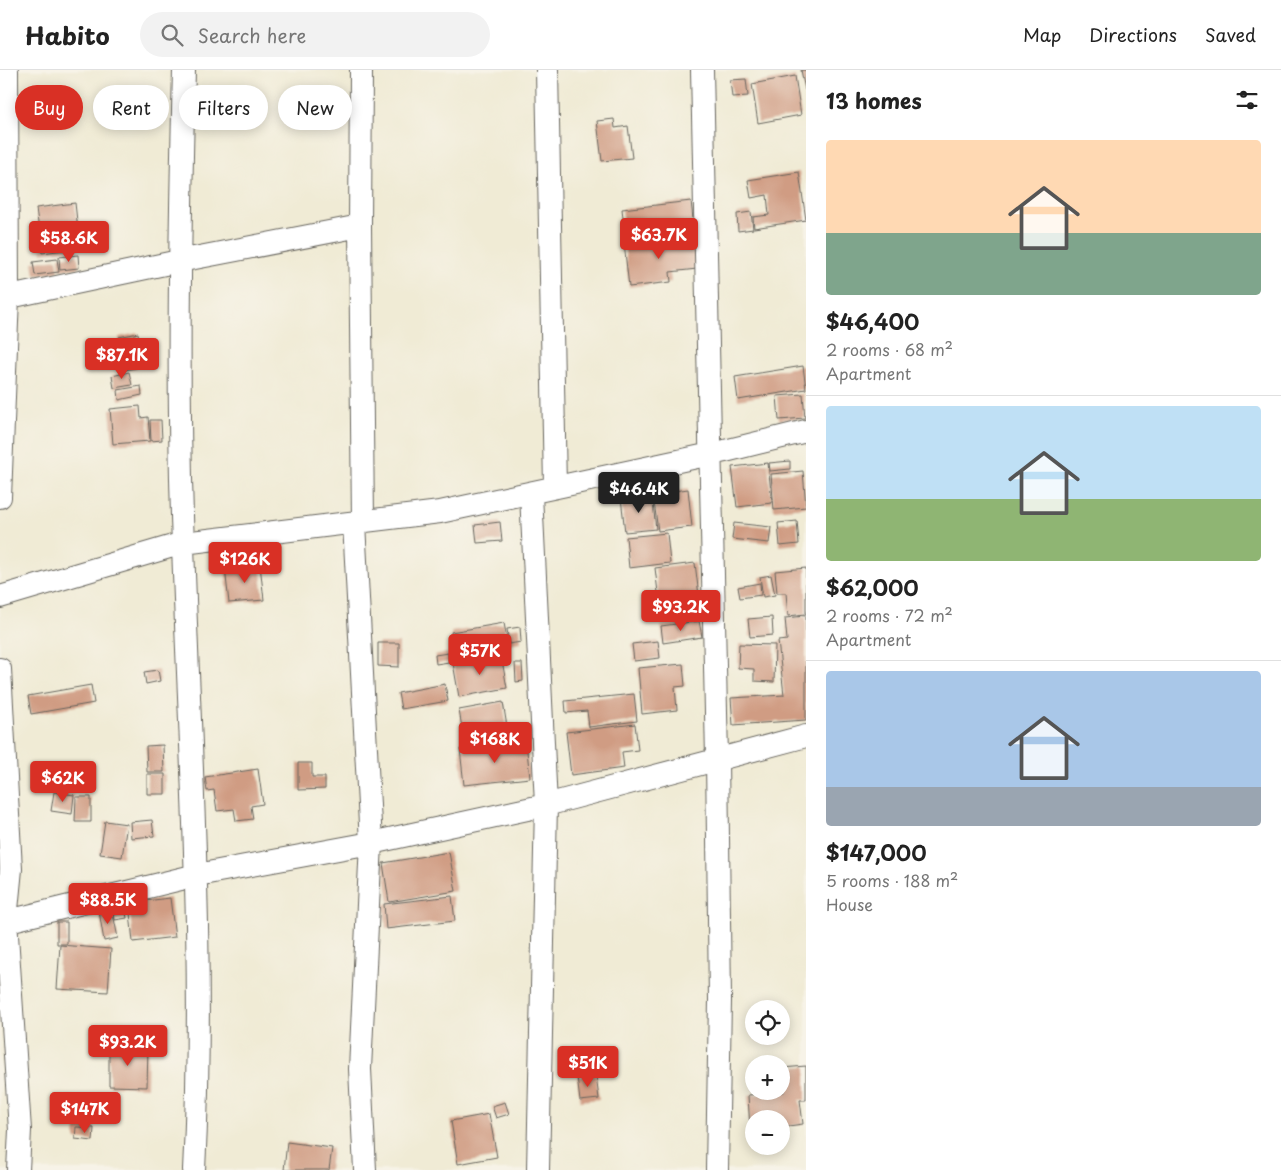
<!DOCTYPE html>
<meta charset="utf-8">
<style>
body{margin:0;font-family:"Playpen Sans",sans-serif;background:#f2f2f2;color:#222;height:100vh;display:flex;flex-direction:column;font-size:19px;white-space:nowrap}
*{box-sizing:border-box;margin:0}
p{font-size:16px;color:#767676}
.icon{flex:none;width:28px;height:28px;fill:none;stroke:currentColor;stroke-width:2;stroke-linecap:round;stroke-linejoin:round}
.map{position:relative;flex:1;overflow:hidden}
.sheet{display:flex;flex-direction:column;background:#fff;width:475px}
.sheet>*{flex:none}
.guide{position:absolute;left:15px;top:15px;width:475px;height:45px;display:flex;gap:10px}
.fabs{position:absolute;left:745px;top:930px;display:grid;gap:10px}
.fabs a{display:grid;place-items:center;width:45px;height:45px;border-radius:50%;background:#fff;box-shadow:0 2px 12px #0003;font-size:25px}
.price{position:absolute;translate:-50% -42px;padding:0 11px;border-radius:5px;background:#d93025;color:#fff;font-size:16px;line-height:32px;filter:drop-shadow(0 1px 2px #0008)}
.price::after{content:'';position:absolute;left:50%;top:30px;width:15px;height:11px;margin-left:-8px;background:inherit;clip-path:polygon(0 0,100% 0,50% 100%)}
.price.selected{background:#222;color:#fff}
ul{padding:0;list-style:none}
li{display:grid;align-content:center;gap:10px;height:265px;padding:0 20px}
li+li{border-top:1px solid #e0e0e0}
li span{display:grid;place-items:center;height:155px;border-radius:5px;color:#555}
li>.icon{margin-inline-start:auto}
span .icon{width:90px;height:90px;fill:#fffc;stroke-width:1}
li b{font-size:21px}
h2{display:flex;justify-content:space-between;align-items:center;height:60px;padding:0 20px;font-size:21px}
.tag{padding:0 18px;border-radius:22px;background:#fff;box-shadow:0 2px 12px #0003;font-size:18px;line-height:45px}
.tag.selected{background:#d93025;color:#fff}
header{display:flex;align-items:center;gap:30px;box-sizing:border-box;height:70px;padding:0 25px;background:#fff;border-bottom:1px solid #e0e0e0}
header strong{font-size:24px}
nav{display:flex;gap:28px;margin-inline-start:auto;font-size:18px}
.search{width:350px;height:45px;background:#f2f2f2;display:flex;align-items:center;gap:12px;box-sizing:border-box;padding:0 18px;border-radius:28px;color:#767676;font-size:19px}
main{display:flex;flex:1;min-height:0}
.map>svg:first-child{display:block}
.building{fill:#d09c83}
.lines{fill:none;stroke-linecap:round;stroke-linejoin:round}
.minor-casing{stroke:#66645d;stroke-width:24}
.minor{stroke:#fff;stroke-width:22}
</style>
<header>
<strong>Habito</strong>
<div class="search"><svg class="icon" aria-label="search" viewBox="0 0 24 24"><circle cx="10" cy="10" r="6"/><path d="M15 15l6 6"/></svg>Search here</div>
<nav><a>Map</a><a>Directions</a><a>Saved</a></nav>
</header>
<main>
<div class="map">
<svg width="806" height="1100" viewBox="0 0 806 1100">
<rect width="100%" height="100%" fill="#f7f3e8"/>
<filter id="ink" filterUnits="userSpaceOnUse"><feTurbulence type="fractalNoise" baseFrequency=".02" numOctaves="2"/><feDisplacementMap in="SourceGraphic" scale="10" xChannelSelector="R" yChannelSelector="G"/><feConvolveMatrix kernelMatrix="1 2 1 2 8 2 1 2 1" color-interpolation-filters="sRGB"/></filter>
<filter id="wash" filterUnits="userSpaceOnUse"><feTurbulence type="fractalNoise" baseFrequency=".0096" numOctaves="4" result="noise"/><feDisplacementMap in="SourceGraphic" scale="20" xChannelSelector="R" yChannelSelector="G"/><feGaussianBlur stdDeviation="1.12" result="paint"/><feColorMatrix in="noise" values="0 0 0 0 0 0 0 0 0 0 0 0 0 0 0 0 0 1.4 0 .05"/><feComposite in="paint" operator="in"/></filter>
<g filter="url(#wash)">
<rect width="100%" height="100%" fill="#f0ebd5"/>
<g id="blocks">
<path class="building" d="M801,0h5v20h-1z
M795,6l6,39 -43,8 -6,-39z
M746,9l2,17 -16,1 -2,-17z
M614,49l1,9 13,-2 4,32 -30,3 -5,-40z
M799,102l7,48 -52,8 -1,-11 16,-2 -2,-20 -16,3 -3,-18z
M691,131l3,28 -69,7 -3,-27z
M75,133l5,45 -38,5 -6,-45z
M751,142l2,17 -15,2 -1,-17z
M693,165l4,34 -27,3 1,10 -42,5 -5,-44z
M78,185l1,13 -19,2 -1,-13z
M57,189l2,13 -24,3 -2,-13z
M138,263l6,33 -19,4 -6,-33z
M803,296l3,23 -68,11 -3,-23z
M129,302l3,13 -18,3 -2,-12z
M141,316l1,9 -23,5 -1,-10z
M803,324l2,24 -26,2 -2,-24z
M140,336l1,12 7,-1 2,24 -37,3 -3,-35z
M150,350h11l1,20 -11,1z
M790,391v8l-20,2 -1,-8z
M768,393l4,40 -35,4 -5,-40z
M803,401l3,36 -32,3 -3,-36z
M688,419l4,38 -34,4 -5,-37z
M652,425l4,34 -31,3 -4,-34z
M797,451l2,23 -19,2 -2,-23z
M500,452l2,19 -25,2 -2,-18z
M734,453l37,4 -2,16 -37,-4z
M667,463l3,30 -41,5 -3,-31z
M695,493l5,41 -40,5 -5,-41z
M260,495l4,35 -35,3 -4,-35z
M806,498v46l-18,2 -2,-23h-9l-2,-22z
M771,505l4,20 -12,2 -3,-20z
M760,513l1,12 -21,3 -2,-11z
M806,546v104l-73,5 -2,-27 53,-3 -6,-54 9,-1 -2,-22z
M772,547l1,18 -23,2 -2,-18z
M699,551l3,16 -39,6 -2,-17z
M504,553l4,22 -53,9 -4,-22z
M520,557l1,15 -12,2 -2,-15z
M658,571l2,17 -26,3 -2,-17z
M378,573h21v24l-21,-1z
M739,574l36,1 -1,37 -20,-1v-12l-16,-1z
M448,583l1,9 -13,2 -1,-9z
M501,585l6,33 -48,9 -6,-34z
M515,593h7l1,18 -7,1z
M683,594l2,22 -10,1 2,23 -35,4 -4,-46z
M158,600l2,11 -14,3 -2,-12z
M445,614l3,17 -47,8 -3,-16z
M91,615l3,18 -63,11 -3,-18z
M634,624l3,27 -48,6 -2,-16 -21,2 -1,-12z
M503,632l6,37 -44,7 -6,-36z
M635,654l3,26 -16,2 2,16 -53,7 -5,-43z
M526,672l4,36 -66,7 -4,-36z
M163,675l1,27h-17l-1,-26z
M298,693h14v14h13v12l-27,1z
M258,699l5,35 -12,2 2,13 -17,2 -2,-12 -17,2 -3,-21 -7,1 -2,-14z
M47,700l1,11 -11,1 -2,-11z
M147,704h18v20h-18z
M54,722l20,3 -2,19 -21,-3z
M76,727h15v25h-16z
M152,750l2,16 -23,2 -1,-16z
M105,751l22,3 -5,33 -22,-3z
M449,782l7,39 -67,11 -6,-39z
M452,826l3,25 -69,8 -2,-25z
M170,828l5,39 -42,5 -4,-39z
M124,833l3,15 -12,2 -2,-14z
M112,839l6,29 -14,3 -5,-30z
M57,852h10v22h-10z
M60,875l51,4 -3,43 -51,-3z
M109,977l39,1 -1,39 -38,-1z
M806,996v34h-6l3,24 -22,3v-8h-27v11h-4l-2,-35 36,-3 -2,-24z
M596,1005l3,24 -19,2 -3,-24z
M68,1026l12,2 -3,19 -12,-2z
M505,1032l4,12 -13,4 -4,-12z
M489,1044l8,43 -39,7 -7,-43z
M76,1057l18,1 -1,13 -18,-2z
M287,1072l45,6 -3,22h-45z"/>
</g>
</g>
<g filter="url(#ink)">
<use href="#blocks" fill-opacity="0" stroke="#66645d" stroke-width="1"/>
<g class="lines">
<defs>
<path id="minor" d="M184,0c-4,158 -7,317 -1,475 7,209 22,417 11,625
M361,0l-1,156 3,296
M547,0l8,417
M702,0l15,688 3,242 -3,170
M0,229l179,-38 181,-35
M531,424l15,311 -8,365
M0,427l8,-200 -1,-227
M354,453l17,320 -11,226 5,101
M0,527l183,-54 257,-31 285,-61 81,-20
M0,599l11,200 -5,51 14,210 -2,40
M0,853l197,-48 174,-32 175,-38 260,-69"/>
</defs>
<use href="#minor" class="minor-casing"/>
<use href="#minor" class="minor"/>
</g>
</g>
</svg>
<div class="fabs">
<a><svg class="icon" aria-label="locate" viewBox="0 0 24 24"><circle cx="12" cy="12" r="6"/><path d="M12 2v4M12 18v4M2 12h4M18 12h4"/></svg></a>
<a>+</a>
<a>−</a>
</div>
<b class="price" style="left:659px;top:190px">$63.7K</b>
<b class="price" style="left:69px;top:193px">$58.6K</b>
<b class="price" style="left:122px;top:310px">$87.1K</b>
<b class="price selected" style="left:639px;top:444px">$46.4K</b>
<b class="price" style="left:245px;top:514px">$126K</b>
<b class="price" style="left:681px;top:562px">$93.2K</b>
<b class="price" style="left:480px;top:606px">$57K</b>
<b class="price" style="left:495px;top:694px">$168K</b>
<b class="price" style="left:63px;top:733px">$62K</b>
<b class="price" style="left:108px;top:855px">$88.5K</b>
<b class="price" style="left:128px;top:997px">$93.2K</b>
<b class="price" style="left:588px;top:1018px">$51K</b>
<b class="price" style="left:85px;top:1064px">$147K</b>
<div class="guide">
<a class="tag selected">Buy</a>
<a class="tag">Rent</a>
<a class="tag">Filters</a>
<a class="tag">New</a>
</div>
</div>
<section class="sheet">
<h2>13 homes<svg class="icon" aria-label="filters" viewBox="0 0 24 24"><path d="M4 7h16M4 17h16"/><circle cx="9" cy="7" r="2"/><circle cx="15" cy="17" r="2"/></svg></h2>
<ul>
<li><span style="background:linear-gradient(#ffd9b3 60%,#7fa58c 0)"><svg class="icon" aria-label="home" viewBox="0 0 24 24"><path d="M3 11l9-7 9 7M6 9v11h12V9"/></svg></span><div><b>$46,400</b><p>2 rooms · 68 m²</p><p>Apartment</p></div></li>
<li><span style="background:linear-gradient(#bfe0f5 60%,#8fb573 0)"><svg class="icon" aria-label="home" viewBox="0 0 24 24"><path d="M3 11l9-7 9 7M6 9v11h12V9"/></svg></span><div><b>$62,000</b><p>2 rooms · 72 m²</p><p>Apartment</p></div></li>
<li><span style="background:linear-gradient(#a9c7e8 75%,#9aa5b1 0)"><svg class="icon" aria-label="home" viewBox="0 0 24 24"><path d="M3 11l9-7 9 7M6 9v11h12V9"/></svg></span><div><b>$147,000</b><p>5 rooms · 188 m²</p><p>House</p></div></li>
</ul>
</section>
</main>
